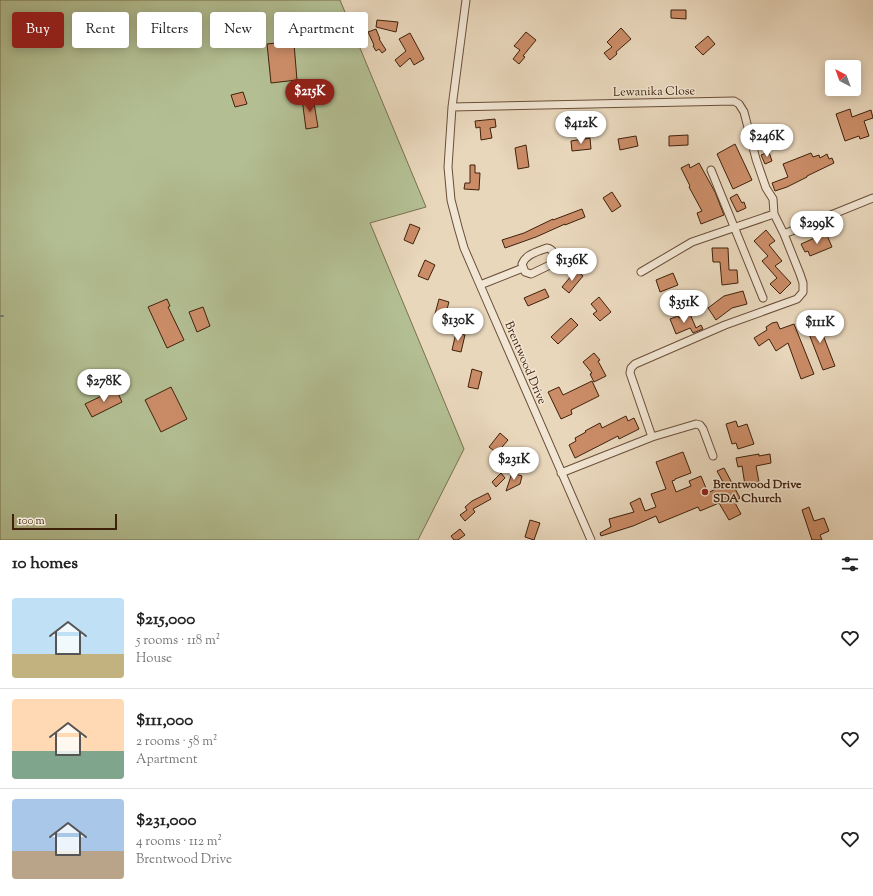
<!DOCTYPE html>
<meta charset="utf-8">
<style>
body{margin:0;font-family:"Sorts Mill Goudy",serif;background:#f2f2f2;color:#222;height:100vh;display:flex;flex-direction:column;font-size:15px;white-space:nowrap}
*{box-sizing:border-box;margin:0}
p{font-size:13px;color:#767676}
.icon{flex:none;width:22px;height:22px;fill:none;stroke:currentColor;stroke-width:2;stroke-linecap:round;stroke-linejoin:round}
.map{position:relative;height:540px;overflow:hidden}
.drawer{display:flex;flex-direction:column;background:#fff;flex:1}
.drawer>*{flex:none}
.guide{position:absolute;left:12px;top:12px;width:400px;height:36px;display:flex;gap:8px}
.needle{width:26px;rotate:319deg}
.buttons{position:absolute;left:825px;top:60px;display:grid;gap:8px}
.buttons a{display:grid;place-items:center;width:36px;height:36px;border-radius:4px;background:#fff;box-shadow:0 2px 10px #0003;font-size:20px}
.scale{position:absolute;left:12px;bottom:10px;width:105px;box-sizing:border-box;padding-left:4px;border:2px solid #3f210b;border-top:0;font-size:11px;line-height:14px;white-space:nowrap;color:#3f210b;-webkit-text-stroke:3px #f1e5d3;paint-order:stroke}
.price{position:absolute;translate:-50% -34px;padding:0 9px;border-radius:14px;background:#fff;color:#222;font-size:13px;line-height:26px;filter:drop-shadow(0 1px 2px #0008)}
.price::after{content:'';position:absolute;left:50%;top:24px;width:12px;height:9px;margin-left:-6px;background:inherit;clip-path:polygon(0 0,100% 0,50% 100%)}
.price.active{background:#8f2418;color:#fff}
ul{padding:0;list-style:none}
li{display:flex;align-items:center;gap:12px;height:100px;padding:0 12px}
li+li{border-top:1px solid #e0e0e0}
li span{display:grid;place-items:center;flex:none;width:112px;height:80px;border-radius:4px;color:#555}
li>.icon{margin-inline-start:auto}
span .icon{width:48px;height:48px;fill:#fffc;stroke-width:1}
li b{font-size:17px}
h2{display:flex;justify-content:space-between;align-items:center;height:48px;padding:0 12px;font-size:17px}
.chip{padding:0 14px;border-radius:4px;background:#fff;box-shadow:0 2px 10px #0003;font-size:14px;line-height:36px}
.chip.active{background:#8f2418;color:#fff}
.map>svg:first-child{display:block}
.green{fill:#b3bf93;stroke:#79704f}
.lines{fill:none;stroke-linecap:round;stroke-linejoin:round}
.stream{stroke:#747d6f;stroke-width:2}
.building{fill:#cb8d68;stroke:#3f210b}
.street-casing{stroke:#6a4e37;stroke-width:9}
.street{stroke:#f1e5d3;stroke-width:7}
.poi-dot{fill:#8f2418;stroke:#f1e5d3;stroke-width:1.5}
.labels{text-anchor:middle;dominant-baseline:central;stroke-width:3;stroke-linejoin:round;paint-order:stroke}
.street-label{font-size:12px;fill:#3f210b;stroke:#f1e5d3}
.poi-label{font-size:12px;font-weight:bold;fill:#3f210b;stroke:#f1e5d3;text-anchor:start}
</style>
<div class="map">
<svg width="873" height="540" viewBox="0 0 873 540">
<rect width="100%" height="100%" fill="#e9d7bc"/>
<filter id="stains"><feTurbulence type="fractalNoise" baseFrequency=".005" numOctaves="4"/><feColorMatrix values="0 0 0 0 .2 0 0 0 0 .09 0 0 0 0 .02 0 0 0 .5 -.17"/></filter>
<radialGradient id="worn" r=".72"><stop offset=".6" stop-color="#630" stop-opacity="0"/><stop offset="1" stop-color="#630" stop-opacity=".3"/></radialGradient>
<path class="green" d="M0,0h340l86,207 -56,16 94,226 -46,91h-418z"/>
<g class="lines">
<path class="stream" d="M0,316h3"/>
</g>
<path class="building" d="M671,10h15v9l-15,-1z
M377,20l21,2 -2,10 -20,-5z
M621,28l10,11 -15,13 1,2 -7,6 -6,-7 8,-6 -5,-5z
M376,29l4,10h-1l7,11 -4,3 -3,-4 -3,2 -3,-5 1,-1 -6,-13z
M526,32l10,8 -13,16 2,1 -6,7 -6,-5 7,-9 -6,-4z
M410,33l14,26 -10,6 -4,-7 -10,9 -5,-7 11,-9 -7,-12z
M708,36l7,8 -12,11 -8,-8z
M276,43l1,3 17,-2 3,36 -26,3 -4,-39z
M243,92l4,12 -12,3 -4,-12z
M313,97l5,30 -12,2 -4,-30z
M850,109l2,8 19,-7 2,8 -9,3 5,15 -9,3 -1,-3 -14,5 -9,-27z
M495,119l1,8 -6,1 2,10 -11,2 -1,-13 -4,1 -1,-7z
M688,135v10l-19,1v-10z
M636,136l2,10 -18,4 -2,-11z
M590,138l1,11 -19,2 -1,-10z
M735,144l17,36 -19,9 -16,-35z
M526,145l3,22 -11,2 -3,-21z
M769,152l3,9 -7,3 -4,-9z
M811,153l2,4 6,-2 1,3 7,-4 2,5 3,-1 2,5 -27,13v1l-20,10 -12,4 -3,-8 16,-6 -5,-13z
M699,163l16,29 9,23 -23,9 -4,-11 5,-2 -13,-24 1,-1 -9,-18 8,-4 1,4z
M470,165h5v8h5l-1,17 -15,-1 1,-6h5z
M612,192l9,14 -9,6 -9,-14z
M737,194l5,9 2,-1 2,6 -9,4 -7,-14z
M582,209l3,8 -20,8v-1l-29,13 -31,11 -3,-8 22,-7 29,-14v1z
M410,224l10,4 -7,16 -9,-4z
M766,230l9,11 -6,4 13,16 -7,5 16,17 -11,11 -10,-10 7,-6 -15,-17 6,-5 -14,-15z
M826,233l6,14 -22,9 -2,-5 -3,1 -4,-8z
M712,248h16l1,22h8l1,13 -16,2 -2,-23h-7z
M425,260l10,5 -7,15 -10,-4z
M576,270l7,6 -14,17 -7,-6z
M673,273l5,12 -18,7 -4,-12z
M545,289l4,8 -21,9 -4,-8z
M743,291l4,13 -15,4 -16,12 -8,-12 16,-12z
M599,297l12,15 -11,9 -7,-7 4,-3 -6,-7z
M167,299l3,7 -2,1 16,33 -17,8 -19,-41z
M439,299l10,3 -4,14 -10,-2z
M203,307l7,19 -13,6 -8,-20z
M690,314l6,14 5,-3 2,4 -10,4 -3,-5 -14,6 -6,-15 8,-3 1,2z
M816,317l19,49 -12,4 -19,-49z
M571,318l7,7 -20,19 -7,-7z
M777,322l3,7 14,-5 20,50 -13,5 -13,-36 -12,8 -7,-12 -10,7 -5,-8 13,-8 -1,-3 6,-4z
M456,333l9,2 -4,17 -9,-2z
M594,353l6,7 -2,1 8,15 -12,6 -4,-8 2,-1 -9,-11z
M472,369l10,3 -4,17 -10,-2z
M592,381l7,15 -28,14 1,4 -11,5 -13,-27 11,-5 4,8z
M171,387l16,32 -26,13 -16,-32z
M116,389l6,13 -30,15 -7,-13z
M626,416l2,5 6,-3 5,11 -20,10 -1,-3 -43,22 -6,-13 7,-4 -1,-3 11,-6 -1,-1 15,-8 2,5z
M736,421l2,6 9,-3 7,20 -16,5 -2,-6 -4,1 -6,-20z
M500,433l8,7 -11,13 -8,-6z
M683,452l8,21 -16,6v1l-3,1 4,11 15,-6 -2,-5 12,-5 7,17 16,-9 -7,-13 7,-3 16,30 -6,3 7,13 -12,6 -10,-17 -19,8 -2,-4 -39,16 -3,-7 -23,10 -32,10 -1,-3 11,-6 -2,-8 25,-7 -4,-9 10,-5 5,13 11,-4 -5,-13 15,-5 -10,-27z
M759,454v2l11,-2 1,9 -15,3 3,16 -14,3 -3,-19 -4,1 -2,-9z
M501,473l4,5 -9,9 -4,-5z
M512,473l10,3 -2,8 -14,7z
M488,493l3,6 -18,10 2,3 -10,9 -5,-6 7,-5 -2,-3 7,-6z
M809,507l5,14 10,-3 5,13 -9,4 2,5h-10l-10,-30z
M530,520l10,3 -6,17 -9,-3z
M460,529l5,6 -7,5h-4l-3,-4z"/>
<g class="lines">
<defs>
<path id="street" d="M466,0l-14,107 -4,60 3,33 7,27 6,21 16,37 111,255
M452,107l282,-6 5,3 5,8 12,47 10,29 7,11 1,15 10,20 16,40 3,9v9l-6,7 -72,26 -90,39 -4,4 -1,5 22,64
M711,170l52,128
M784,234l89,-36
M547,248c7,1 10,10 5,16l-21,10 -6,-2 -3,-8c4,-10 15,-12 25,-16z
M641,272l51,-30 82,-28
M480,285l43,-17
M561,473l91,-36 44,-13 4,1 3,4 10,27"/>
</defs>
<use href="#street" class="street-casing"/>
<use href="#street" class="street"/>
</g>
<circle class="poi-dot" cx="705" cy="492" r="4"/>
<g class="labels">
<g class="street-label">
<text transform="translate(654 92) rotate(-1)">Lewanika Close</text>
<text transform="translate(525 363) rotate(67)">Brentwood Drive</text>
</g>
<g class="poi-label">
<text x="713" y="485">Brentwood Drive<tspan x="713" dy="14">SDA Church</tspan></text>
</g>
</g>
<rect width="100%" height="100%" filter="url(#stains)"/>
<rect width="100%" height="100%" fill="url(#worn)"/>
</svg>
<div class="buttons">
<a><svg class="needle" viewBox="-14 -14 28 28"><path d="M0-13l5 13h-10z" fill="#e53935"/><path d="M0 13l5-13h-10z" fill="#767676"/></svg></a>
</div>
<div class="scale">100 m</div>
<b class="price active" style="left:310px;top:113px">$215K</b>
<b class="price" style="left:581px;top:145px">$412K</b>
<b class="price" style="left:767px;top:158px">$246K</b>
<b class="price" style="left:817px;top:245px">$299K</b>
<b class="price" style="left:572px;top:282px">$136K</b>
<b class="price" style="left:684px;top:324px">$351K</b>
<b class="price" style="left:458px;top:342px">$130K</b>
<b class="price" style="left:820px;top:344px">$111K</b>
<b class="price" style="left:104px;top:403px">$278K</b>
<b class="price" style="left:514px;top:481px">$231K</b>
<div class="guide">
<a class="chip active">Buy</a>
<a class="chip">Rent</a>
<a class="chip">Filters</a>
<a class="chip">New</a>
<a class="chip">Apartment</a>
</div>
</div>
<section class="drawer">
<h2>10 homes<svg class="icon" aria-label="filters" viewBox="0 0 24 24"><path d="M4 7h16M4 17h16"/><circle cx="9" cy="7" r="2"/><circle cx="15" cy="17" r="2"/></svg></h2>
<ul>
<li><span style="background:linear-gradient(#bfe0f5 70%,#c2b280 0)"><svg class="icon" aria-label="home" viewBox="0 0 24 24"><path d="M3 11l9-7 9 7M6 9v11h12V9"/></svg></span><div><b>$215,000</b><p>5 rooms · 118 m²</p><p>House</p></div><svg class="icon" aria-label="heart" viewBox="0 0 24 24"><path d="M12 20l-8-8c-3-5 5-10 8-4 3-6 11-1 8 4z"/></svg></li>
<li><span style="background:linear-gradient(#ffd9b3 65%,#7fa58c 0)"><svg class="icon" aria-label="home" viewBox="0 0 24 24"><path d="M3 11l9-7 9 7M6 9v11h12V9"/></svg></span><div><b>$111,000</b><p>2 rooms · 58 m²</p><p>Apartment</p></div><svg class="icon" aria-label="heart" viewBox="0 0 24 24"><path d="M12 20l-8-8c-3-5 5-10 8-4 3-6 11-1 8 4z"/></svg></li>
<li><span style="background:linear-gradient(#a9c7e8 65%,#b9a48a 0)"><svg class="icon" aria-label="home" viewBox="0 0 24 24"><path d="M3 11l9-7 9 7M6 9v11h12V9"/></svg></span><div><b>$231,000</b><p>4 rooms · 112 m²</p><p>Brentwood Drive</p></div><svg class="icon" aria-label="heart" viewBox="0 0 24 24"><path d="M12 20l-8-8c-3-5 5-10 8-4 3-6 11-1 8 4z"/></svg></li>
</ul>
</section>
